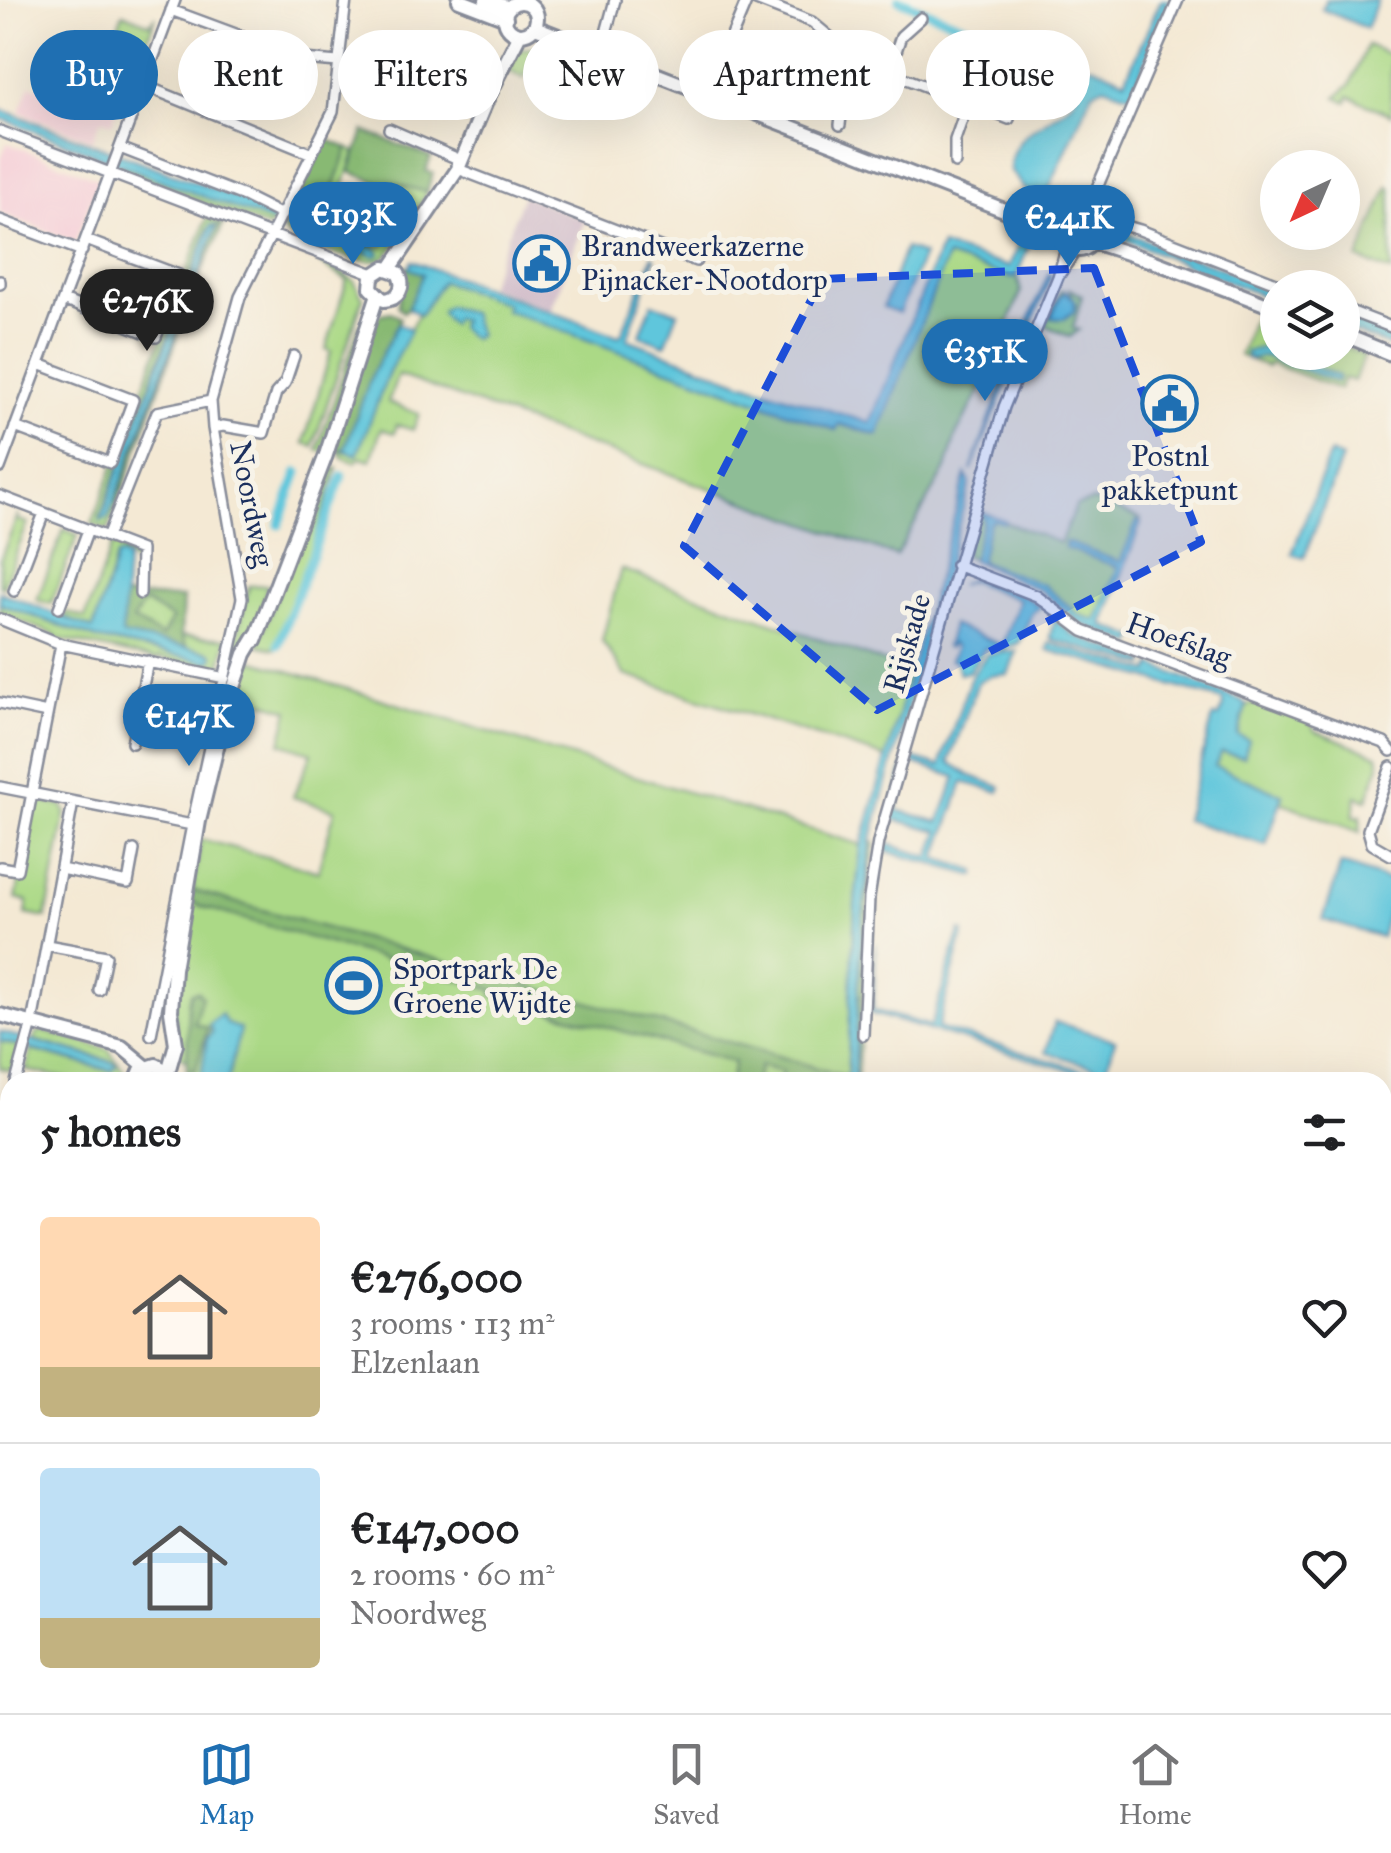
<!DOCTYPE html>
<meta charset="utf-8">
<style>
body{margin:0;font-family:"IM FELL Great Primer",serif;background:#f6f6f6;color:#202124;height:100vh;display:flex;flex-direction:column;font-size:38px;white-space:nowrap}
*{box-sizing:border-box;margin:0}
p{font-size:32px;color:#757577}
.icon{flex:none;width:55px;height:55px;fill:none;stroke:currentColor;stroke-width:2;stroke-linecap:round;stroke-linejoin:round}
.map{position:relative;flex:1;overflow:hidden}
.side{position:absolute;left:0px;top:1072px;width:1392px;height:642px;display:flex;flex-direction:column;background:#fff;border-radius:30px 30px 0 0;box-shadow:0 10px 40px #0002}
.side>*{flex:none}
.hud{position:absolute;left:30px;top:30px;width:1332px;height:90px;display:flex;gap:20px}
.needle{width:65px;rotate:224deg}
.buttons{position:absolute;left:1260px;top:150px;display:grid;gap:20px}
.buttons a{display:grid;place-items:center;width:100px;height:100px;border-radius:50%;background:#fff;box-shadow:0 10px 40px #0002;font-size:50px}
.price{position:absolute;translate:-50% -85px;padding:0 22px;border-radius:35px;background:#1f6fb2;color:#fff;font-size:32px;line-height:65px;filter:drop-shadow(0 2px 5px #0008)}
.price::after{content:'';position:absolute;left:50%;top:60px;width:30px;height:22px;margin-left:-15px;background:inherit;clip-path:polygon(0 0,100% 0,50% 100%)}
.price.on{background:#222;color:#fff}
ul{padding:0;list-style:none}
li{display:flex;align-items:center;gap:30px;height:250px;padding:0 40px}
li+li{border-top:2px solid #e0e0e0}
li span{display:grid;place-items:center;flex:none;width:280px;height:200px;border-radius:10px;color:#555}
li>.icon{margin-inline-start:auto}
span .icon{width:120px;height:120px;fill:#fffc;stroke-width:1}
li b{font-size:42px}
h2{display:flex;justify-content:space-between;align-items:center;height:120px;padding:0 40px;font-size:42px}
.pill{padding:0 35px;border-radius:45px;background:#fff;box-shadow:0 10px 40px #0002;font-size:35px;line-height:90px}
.pill.on{background:#1f6fb2;color:#fff}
.tabs{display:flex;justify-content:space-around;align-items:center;height:140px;border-top:2px solid #e0e0e0;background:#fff;font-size:28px;color:#757577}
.tabs a{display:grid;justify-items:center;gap:5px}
.tabs .on{color:#1f6fb2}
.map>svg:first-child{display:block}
.built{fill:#f6cfd8}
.industrial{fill:#d1bdca}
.green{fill:#abd986;stroke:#638472;stroke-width:2.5}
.forest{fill:#88b973;stroke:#527468;stroke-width:2.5;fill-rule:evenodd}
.water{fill:#5fc6dc;stroke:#3d7a9d;stroke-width:2.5;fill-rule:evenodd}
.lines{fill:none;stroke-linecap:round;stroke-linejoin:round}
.stream{stroke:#5fc6dc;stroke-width:2.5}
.canal{stroke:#5fc6dc;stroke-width:9}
.street-casing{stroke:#888c99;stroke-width:14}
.secondary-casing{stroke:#888c99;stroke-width:18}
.street{stroke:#fff;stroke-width:9}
.secondary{stroke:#fff;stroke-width:12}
.marked{fill:#1d4ed8;fill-opacity:0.2;stroke:#1d4ed8;stroke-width:8;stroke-dasharray:20 12;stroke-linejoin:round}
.labels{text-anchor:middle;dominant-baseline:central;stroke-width:10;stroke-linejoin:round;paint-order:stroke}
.poi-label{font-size:30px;fill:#1b2f5e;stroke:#f7f3e8;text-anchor:start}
.street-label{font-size:30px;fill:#1b2f5e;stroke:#f7f3e8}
</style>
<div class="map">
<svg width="1391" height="1713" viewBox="0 0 1391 1713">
<rect width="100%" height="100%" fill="#f7f3e8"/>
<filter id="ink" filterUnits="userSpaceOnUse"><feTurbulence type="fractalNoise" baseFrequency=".01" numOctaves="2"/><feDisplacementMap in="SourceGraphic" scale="20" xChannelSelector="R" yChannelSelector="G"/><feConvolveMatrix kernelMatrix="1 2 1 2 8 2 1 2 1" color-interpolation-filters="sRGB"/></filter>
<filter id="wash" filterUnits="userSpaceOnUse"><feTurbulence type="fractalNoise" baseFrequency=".0048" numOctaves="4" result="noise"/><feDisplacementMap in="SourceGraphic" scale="40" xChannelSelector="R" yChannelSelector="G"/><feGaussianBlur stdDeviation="2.25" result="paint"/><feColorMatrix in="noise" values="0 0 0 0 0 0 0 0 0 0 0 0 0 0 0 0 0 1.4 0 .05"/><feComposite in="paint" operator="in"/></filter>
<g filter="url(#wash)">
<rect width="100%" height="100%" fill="#f4e9d4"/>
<path class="built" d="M58,38l75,29 -21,56 -11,-4 -9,21 -72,-28 10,-27 8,3z
M7,143l92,36 -24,63 -75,-29v-53z"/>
<path class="industrial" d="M523,195l62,25 -34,90 -63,-24z"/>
<path class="green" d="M123,13l27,11 6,-8 -15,39 -2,-1 1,-7 -26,-10z
M1367,45l24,10v60l-42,-19 -2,6 -11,-5 14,-12z
M537,46l-13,32 -16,-7 10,-21z
M348,148l7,4 -11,34 15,7v9c-20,10 -41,5 -60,-6l31,4z
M121,163l153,59 -6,6 -130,-50 -15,-5z
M398,185l29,7c-10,16 -30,59 -45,67 -17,8 -85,-17 -100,-28l1,-3 95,28 -2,-8 -90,-28 11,-18 29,9 34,-2 10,8v5l8,3 -7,16 11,6 16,-47 -4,-3z
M1388,187l3,1v84l-33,-13z
M207,218l14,4 -13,7 -108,288 7,2 7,-18 4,2 -10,27 -16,-6z
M947,257l57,19 13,-1 4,17 -38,94 -27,49 -10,34 -50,87 -498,-181 -10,27 31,12 -6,16 -16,-5 -3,8 -13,-4 -10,31 -10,-3 -6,5 -12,-4 -6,-9 20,6c23,-59 44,-124 84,-174l67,23 -2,6 329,120 3,-6 39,11z
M320,258l34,23 9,17 -50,148 -9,-3 27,-92 -5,-2 21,-69 -29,-18z
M1069,289l13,6 -9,33 6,2 -9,7 -25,-12 16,-35 5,2 -6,5 -8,21 7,1 17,-14z
M1256,310l21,9 1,33h64l1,-6 21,9 -10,26 -10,-3 -5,11 -69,-26 -3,4 -28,-12z
M360,325l3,1 -40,126 -6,-2z
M337,468l-33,105 -29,76 -17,-4 66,-174z
M1093,501l48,18 -42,107 -22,-7 -35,-30 -78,-34 13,-44 83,32 16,-37z
M18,515l1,5 9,3 -25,64 -3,-1v-26z
M64,529l14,6 -27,69 -14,-4z
M112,545l25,10v12l-11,-14 -10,4 -23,73 -29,-13 2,-5 19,6z
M621,569l292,103 -23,87 -265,-84 -23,-34z
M268,585l-9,31 -14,30 -9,-4 13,-56z
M144,602l29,17 -11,18 -29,-17z
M0,604l100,36 108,22 -2,-11 -19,-3 -6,-12 46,3 -8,34c-17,-7 -40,-11 -60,-15l-1,2 -103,-22 1,-3 -56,-22z
M252,660l610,185 -15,237h-660v-21l-9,-6 -4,-53 27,-163 117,32 17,-61 -42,-13 19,-44 -31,-10 8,-33 -51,-16z
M1255,703l56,19 3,8 64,25 2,10 -13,35 -10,-4 -4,21 8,-1 -1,16 -80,-30 3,-6 -68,-30 6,-15 22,6 -5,-21 8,-30z
M38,801l25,5 3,6 -20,106 -20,-4 2,-13 -12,-2 18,-94z
M871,841l4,3 -5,29 -13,209h-3l8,-160z
M42,1031l66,18 16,22 -1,10 -42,1 -55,-12 5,-20 80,21 2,-9 -79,-22 2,-6z
M0,1041l20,6 -8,24 -12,-3z
M0,1357l10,1v60l-10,25z
M1383,1496l8,2v113l-8,-2z
M10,1515v190h789l-1,8h-798v-175z
M1383,1619l8,2v92h-566v-8h557l4,-30 -3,-1z"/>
<path class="forest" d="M364,131l67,26 -5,14 7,2 -6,19 -37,-9 -5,2 -35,-13z
M326,139l22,9 -18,52 -31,-6z
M221,222l3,1 -26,57 -80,223 -4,-2 100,-269z
M405,266l19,8 -16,34 -5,4 -5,-5z
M391,312l9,6 -2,6 -25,48 -29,78 -7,-1 -4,-5 34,-103 13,-27z
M124,596l59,2 -2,38 6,12 -66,-13zM144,602l28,17 -10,18 -29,-17z
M192,890l576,163 79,24v5h-67l2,-10 -22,-6 -5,16h-25l4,-20 -242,-67 1,-5 -294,-84 -9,-6z
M197,991l5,5 -8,27 14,5 -13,43 -8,-2 1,-67 3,-9z
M10,1639v66h360l-2,8h-368v-49z
M399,1705h285l31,8h-317z
M908,1705h229l37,7 -220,1z"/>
<path class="water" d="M1161,0h9l-39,95 -27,-9 -12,6 -46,104 -18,-2 -18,-24c0,-56 83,-49 67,-100l15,-5 33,15z
M1326,0h52l-12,28 -44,-19z
M0,109l240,90 48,24 7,-2 81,27 4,6 -5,2c-127,-38 -250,-91 -375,-138z
M211,225l5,2 -102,274 -7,18 -7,2z
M1126,233l151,56v13l-153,-63z
M1023,234l9,4 -15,37 -5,3 -65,-21 -69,178 -39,-11 -3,6 -331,-120 2,-6 -65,-23 -22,34 -12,-7 15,-34 -14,-6 3,-7 206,75 3,-1 32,-79 2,2 -28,81 112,42 131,42 71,-177 68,21z
M905,248l18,7 -24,58 -16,-6z
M1049,273l2,3 -80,195 36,-100z
M1066,292l9,8 -1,11 -10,8 -13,-1 9,-21z
M652,303l26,9 -13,33 -25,-10z
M448,306l23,7 7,22 -5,4 -14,-11 2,-8 -6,-2 -4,6 -10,-11 2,-4z
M1342,315l49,19v13l-48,-19z
M398,324l13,5 -22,43 -32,83 -13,-5 29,-78z
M1264,347l75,29 -2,6 -73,-26 -16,3 -3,-7z
M1330,453l12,5 -38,100 -12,-4z
M966,475l4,8 -99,358 -9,81 -8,160h-7l8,-179 6,-56z
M979,511l26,9 -1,3 -11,-3 -4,4 -9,37 64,24 35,30 17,5 22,-53 -53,-19 1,-6 54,20 17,-41 4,2 -38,102 32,12 -2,7 -54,-21 -37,-32 -70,-31 12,-41z
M120,555l7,4 -5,76 84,16 7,3v5l-5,3 -108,-22 -100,-36v-12l93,37 24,-73z
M971,578l52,17 17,12 -8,6 -13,30 -16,6 -18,-1 -16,24 -10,2 -3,-13 -6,-1 6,-13 -5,-4 -2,5 -3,-1 6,-22 50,20 17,-45 -48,-19 -12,4z
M1054,619l19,16 73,27 -1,4 -92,-26 -3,-3z
M1049,643l101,29 3,-7 90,36 3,5 -8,29 11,5 -5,17 -22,-5 -7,14 68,29 -17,50 -81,-25 28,-103h6l5,-11 -1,-6 -176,-50z
M1017,651l-9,23 -18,2 -12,6 -29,80 22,14 30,11 -2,5 -36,-10 -26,76 39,13 -1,5 -93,-26 3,-14 4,1 -1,7 42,13 9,-26 -43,-11 -8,8 18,-72 34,10 31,-89 16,-23zM909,762l47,15 -17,45 -42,-12z
M1341,864l50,17v21l-10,35 -58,-17z
M960,931l4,1 -26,96 187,54h-15l-240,-69 6,-70 -3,67 58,16z
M221,1014l6,10 13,5 -12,51 -4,2h-33h9l7,-43 5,-7 -3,-8z
M1055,1022l60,18 -9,31 -60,-19z
M0,1032l113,30 4,3 -5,6 -112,-30z"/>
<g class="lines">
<path class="stream" d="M384,1713l2,-8
M732,1713v-8"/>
<path class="canal" d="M899,0l188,74
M279,525l19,-53
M278,645l64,-169"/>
</g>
</g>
<g filter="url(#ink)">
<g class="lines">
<defs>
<path id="street" d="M756,0l56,22 44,37 153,60
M171,10l132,49 35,3
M606,33l9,-33
M414,58l66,30 7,11
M889,72l12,-36 20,-18
M728,76l1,-33 18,-43
M143,85l169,69
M993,113l14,-31 15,-20
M840,125l3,-27 13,-39
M389,129l67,29 2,11 238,92
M0,131l374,143
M120,148l124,48 38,19
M955,163v-23l13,-37
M0,220l82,31
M1080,220l13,-23 85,-197
M1087,222l6,-25
M1091,225l18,-4 31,9 149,58
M1059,275l17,-25
M0,281v3
M63,300l93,37 23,-62 -93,-35
M1342,308l49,19
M15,427l95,36 23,-63 -94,-36
M213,428l10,-2 41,7 12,-40 9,-10 9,-27
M0,468l175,-468
M0,496l141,54 -1,44
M107,537l50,-125 54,-11
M956,565l81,31 46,35 301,112 7,8
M14,591l30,-78
M59,608l29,-78
M0,619l61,25 164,34
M0,703l47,10
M132,743l16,-82
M1391,767l-23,63 4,14 19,11
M0,787l192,38
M0,867l17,3 44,-226
M61,869l67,14 6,-33
M47,945l59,11 -7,34
M151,1035l41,-210 50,-227 -29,-170 -2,-27 29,-104 93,-185 13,-112
M863,1035l6,-137 9,-56 126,-435 54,-130 9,-32
M16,1082l16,-59 41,-221
M0,1143l10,-37
M0,1185l10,4
M0,1243l10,3
M0,1303l10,3
M1390,1490h1"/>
<path id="secondary" d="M459,0l47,18
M486,0l23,8
M505 18a16 16 0 1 1 32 0a16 16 0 1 1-32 0Z
M535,27l528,206
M1064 235a15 15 0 1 1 30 0a15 15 0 1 1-30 0Z
M1093,242l62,20 123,47
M390,269l68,-100 29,-70 33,-65
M382,299l-11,-11 1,-12 12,-8 14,5
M384,300c15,-1 22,-13 14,-27
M1342,334l49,20
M255,641l71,-186 51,-158
M0,1015l122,32 24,20
M168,1072l8,-28 -5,-33 3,-42 25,-148 26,-107 20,-60 12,-20
M136,1082l5,-12 15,-5 12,7 4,10
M0,1477l10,-23"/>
</defs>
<use href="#street" class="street-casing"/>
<use href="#secondary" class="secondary-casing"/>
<use href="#street" class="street"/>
<use href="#secondary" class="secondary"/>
</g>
</g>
<path class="marked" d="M1094,268l107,274 -324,168 -193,-164 138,-267z"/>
<defs>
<symbol id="civic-ring" viewBox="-11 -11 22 22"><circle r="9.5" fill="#f7f3e8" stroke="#1f6fb2" stroke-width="1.5"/><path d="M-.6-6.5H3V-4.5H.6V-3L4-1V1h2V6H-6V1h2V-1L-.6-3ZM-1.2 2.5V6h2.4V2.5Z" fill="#1f6fb2"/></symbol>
<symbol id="stadium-ring" viewBox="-11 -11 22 22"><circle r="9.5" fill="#f7f3e8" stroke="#1f6fb2" stroke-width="1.5"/><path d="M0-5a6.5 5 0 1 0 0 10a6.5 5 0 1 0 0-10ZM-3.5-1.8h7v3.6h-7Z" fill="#1f6fb2"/></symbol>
</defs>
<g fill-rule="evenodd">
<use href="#civic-ring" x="510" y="232" width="63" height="63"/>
<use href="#civic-ring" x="1138" y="372" width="63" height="63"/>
<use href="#stadium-ring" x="322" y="954" width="63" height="63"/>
</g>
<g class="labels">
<g class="poi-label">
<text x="581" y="246">Brandweerkazerne<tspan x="581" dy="34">Pijnacker-Nootdorp</tspan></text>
<text x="1170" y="456" text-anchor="middle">Postnl<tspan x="1170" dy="34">pakketpunt</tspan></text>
<text x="393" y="969">Sportpark De<tspan x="393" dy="34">Groene Wijdte</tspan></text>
</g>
<g class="street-label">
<text transform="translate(252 504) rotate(79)">Noordweg</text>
<text transform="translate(1179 640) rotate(20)">Hoefslag</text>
<text transform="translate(907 643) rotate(-74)">Rijskade</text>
</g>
</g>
</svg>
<div class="buttons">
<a><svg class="needle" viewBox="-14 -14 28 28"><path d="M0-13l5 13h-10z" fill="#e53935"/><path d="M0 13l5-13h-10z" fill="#757577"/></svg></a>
<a><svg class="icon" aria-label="layers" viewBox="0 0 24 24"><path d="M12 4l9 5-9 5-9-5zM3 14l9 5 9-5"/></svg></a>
</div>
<b class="price" style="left:353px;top:267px">€193K</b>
<b class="price" style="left:1069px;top:270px">€241K</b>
<b class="price on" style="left:147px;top:354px">€276K</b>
<b class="price" style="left:985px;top:404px">€351K</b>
<b class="price" style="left:189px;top:769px">€147K</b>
<div class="hud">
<a class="pill on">Buy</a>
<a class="pill">Rent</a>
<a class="pill">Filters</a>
<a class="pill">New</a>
<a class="pill">Apartment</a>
<a class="pill">House</a>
</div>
<section class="side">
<h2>5 homes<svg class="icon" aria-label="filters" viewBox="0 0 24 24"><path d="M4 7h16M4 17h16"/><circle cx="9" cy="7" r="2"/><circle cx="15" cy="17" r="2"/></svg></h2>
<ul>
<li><span style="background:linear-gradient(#ffd9b3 75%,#c2b280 0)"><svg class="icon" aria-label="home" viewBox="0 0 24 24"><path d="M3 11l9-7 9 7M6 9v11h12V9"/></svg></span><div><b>€276,000</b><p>3 rooms · 113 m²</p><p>Elzenlaan</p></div><svg class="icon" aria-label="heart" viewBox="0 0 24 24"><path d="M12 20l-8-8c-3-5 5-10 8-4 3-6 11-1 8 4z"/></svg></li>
<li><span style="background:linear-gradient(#bfe0f5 75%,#c2b280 0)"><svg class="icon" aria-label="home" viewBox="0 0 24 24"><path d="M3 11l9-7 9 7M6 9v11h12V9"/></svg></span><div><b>€147,000</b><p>2 rooms · 60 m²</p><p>Noordweg</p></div><svg class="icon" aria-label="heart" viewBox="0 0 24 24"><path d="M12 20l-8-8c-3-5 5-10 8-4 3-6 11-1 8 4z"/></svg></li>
</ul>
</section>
</div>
<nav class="tabs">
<a class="on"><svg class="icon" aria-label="map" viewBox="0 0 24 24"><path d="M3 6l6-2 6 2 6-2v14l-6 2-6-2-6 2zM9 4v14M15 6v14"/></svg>Map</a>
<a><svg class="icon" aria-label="saved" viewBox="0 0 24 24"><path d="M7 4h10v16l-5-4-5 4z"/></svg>Saved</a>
<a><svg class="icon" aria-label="home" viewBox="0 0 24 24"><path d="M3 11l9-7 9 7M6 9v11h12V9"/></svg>Home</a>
</nav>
